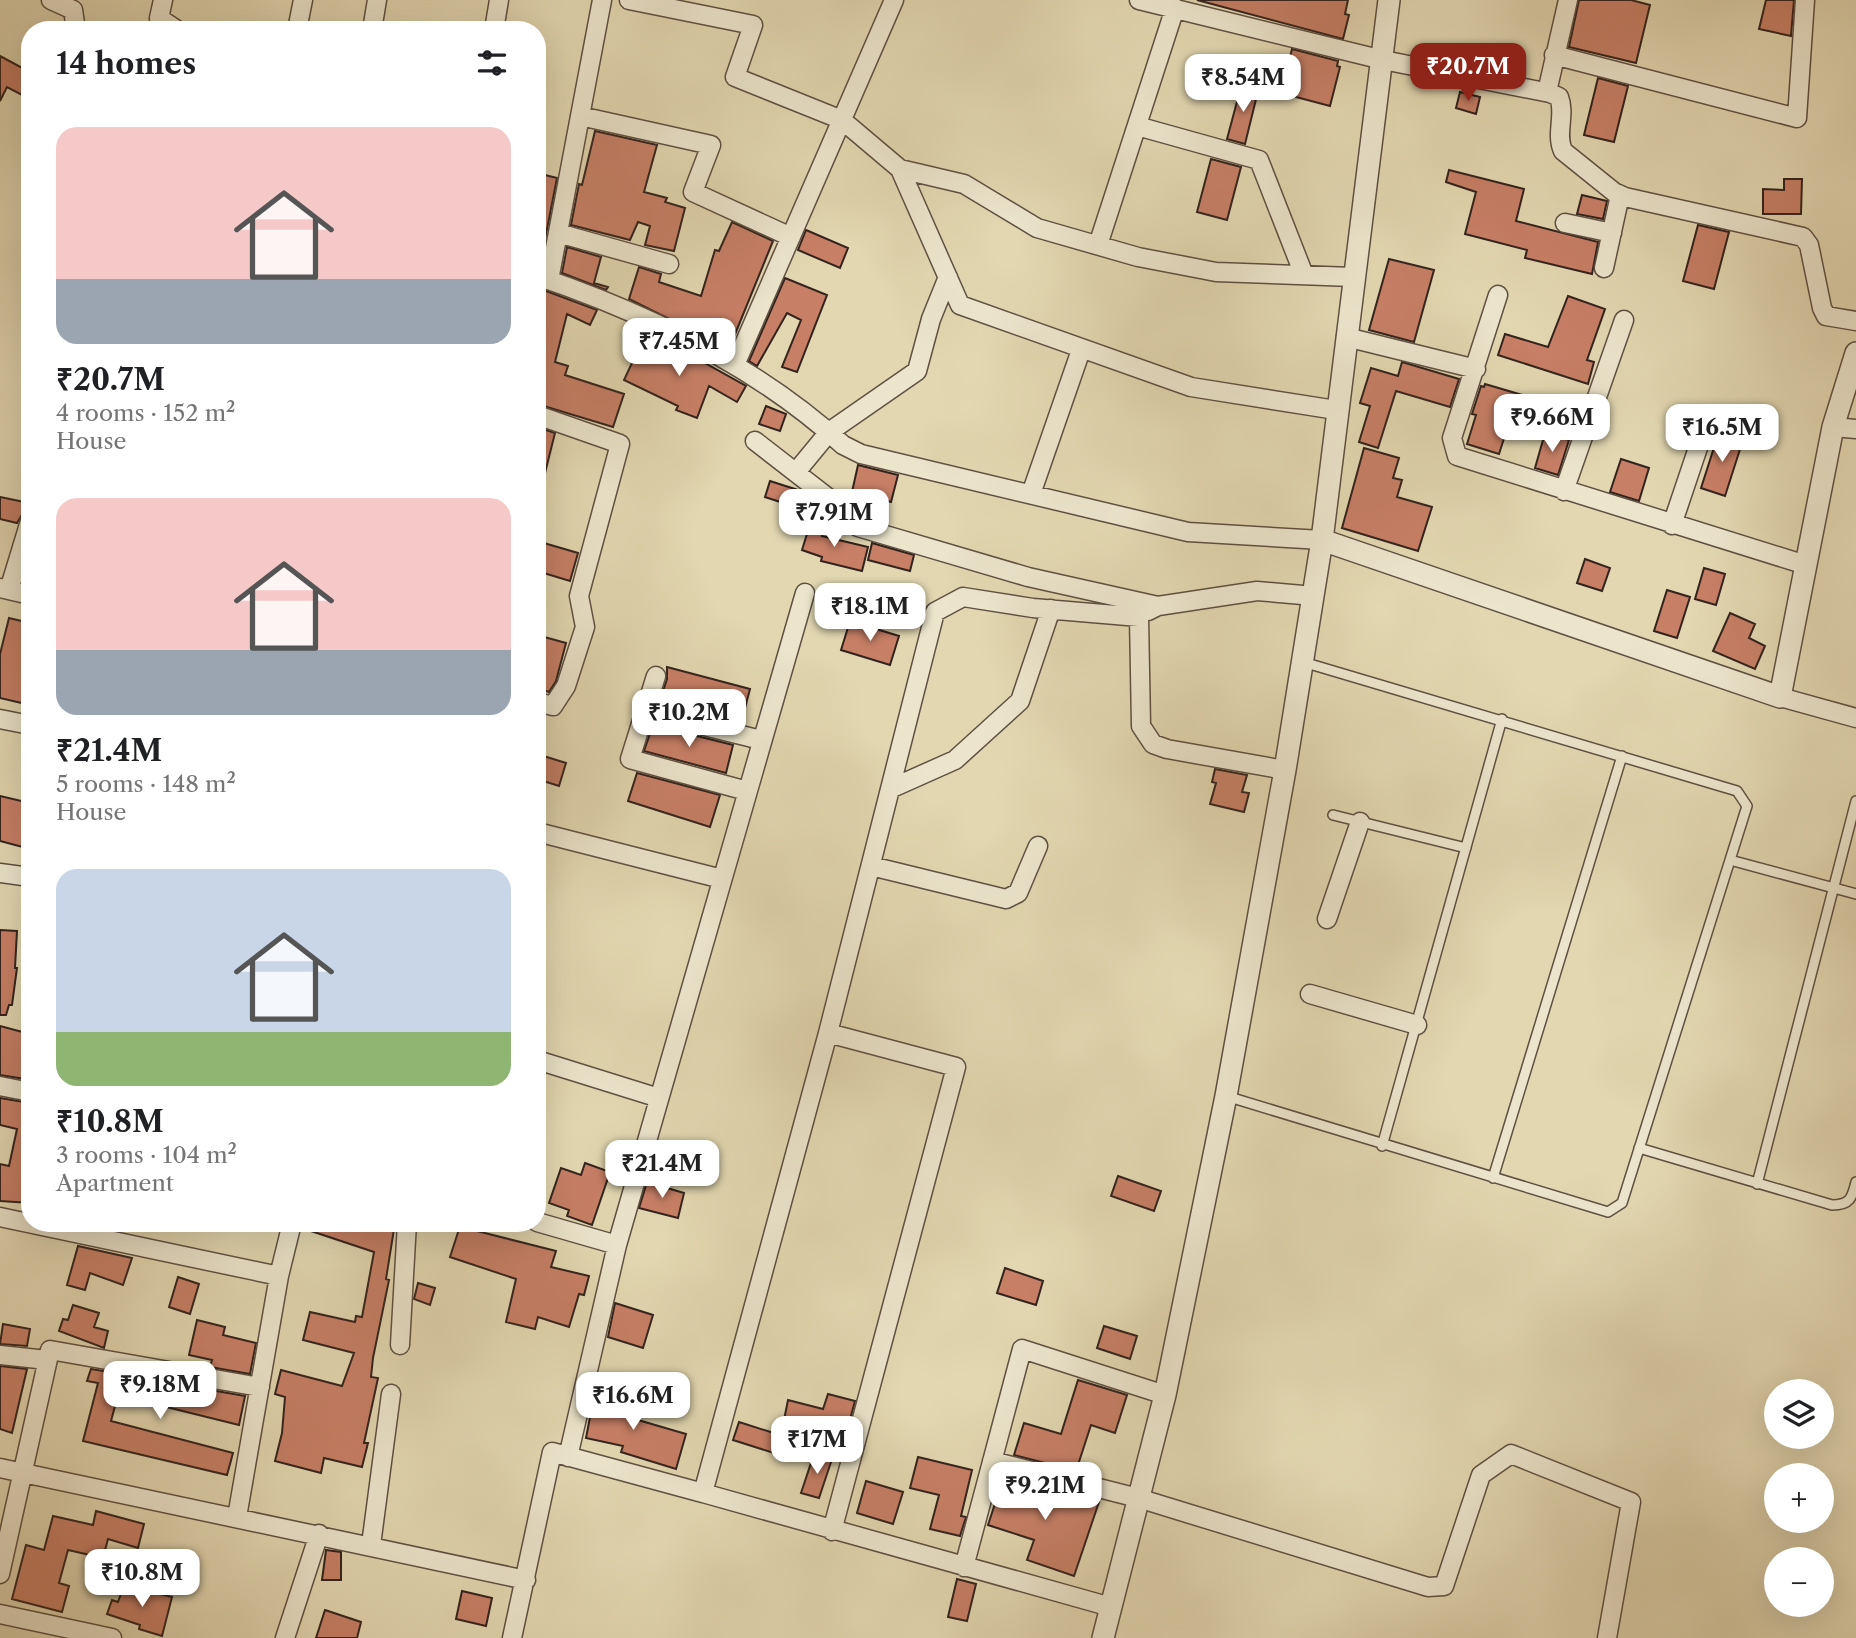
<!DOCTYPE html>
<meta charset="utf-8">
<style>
body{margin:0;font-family:"Libre Caslon Text",serif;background:#f2f2f2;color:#202124;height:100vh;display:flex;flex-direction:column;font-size:26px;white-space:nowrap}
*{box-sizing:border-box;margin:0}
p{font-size:23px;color:#757577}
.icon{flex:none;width:38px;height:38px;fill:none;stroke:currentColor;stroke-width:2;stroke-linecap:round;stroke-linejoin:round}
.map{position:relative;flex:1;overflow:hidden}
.details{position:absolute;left:21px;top:21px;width:525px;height:1211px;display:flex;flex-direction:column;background:#fff;border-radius:28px;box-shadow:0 7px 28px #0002}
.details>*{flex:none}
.buttons{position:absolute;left:1764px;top:1379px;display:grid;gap:14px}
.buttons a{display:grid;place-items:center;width:70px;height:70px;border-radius:50%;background:#fff;box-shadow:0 7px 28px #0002;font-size:35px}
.price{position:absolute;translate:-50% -60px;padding:0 16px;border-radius:14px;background:#fff;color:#222;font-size:23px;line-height:46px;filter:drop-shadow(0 2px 4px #0008)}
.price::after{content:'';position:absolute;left:50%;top:42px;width:21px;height:16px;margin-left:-10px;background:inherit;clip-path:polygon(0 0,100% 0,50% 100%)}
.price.active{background:#8f2418;color:#fff}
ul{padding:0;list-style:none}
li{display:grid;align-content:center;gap:14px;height:371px;padding:0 35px}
li span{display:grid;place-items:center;height:217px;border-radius:21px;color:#555}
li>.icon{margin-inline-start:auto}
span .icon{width:126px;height:126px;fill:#fffc;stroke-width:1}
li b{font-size:30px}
h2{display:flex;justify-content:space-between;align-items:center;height:84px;padding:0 35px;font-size:30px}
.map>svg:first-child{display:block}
.building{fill:#c77f66;stroke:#33231d;stroke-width:2}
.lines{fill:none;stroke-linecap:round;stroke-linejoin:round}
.service-casing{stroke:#5f5042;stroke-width:12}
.minor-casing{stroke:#5f5042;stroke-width:21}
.tertiary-casing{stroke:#5f5042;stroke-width:24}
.service{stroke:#ece5cc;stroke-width:9}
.minor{stroke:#ece5cc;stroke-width:18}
.tertiary{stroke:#ece5cc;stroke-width:21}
</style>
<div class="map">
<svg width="1856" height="1638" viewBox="0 0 1856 1638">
<rect width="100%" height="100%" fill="#e2d7b1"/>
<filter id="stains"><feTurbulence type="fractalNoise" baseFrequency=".00286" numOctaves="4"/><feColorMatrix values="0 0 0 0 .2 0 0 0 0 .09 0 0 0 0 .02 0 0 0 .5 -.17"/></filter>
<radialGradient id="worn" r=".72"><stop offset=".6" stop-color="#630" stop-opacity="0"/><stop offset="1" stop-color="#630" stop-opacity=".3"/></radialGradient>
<path class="building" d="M1197,0h151l-3,14 4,1 -6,24z
M1579,0h52l19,5 -14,58 -67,-16z
M1766,0h28l-3,36 -32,-7z
M1292,49l46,12 -1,5 3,1 -10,39 -49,-13z
M0,56l30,16v27l-23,-12 -7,14z
M1598,78l30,8 -14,56 -30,-7z
M1242,83l17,4 -14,57 -18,-5z
M1460,92l20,5 -4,17 -20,-6z
M595,131l62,14 -13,47 23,6 -2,4 20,6 -11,43 -29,-6 5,-19 -12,-4 -8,18 -59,-15 8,-41 3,1z
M1211,159l30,8 -14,53 -30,-8z
M1449,170l75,19 -8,32 82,21 -6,32 -67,-16 2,-8 -62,-16 11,-42 -30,-10z
M537,173l20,5 -17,87h-3z
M1784,179h18l-1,35h-38v-25l21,1z
M1582,195l25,6 -4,18 -26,-5z
M732,222l41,19 -44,108 -100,-50 10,-32 22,7 -2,8 42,14 14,-46 4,1z
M1698,225l31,7 -15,57 -31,-8z
M806,230l42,18 -8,20 -42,-18z
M567,247l34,10 -7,26 14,4 -2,3 -44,-17z
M1389,259l45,11 -20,72 -45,-12z
M785,278l42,17 -30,77 -15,-5 19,-47 -14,-7 -30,53 -8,-5z
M538,288l59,22 -7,15 -23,-11 -12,48 13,4 -3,9 59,19 -11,33 -76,-23z
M1568,296l37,13 -18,51 7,2 -6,22 -90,-29 7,-21 43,13z
M660,338l86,48 -9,16 -28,-16 -12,32 -21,-8 2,-4 -54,-26 15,-32 12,6z
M1402,362l57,17 -9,28 -54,-16 -18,57 -19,-6 11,-36 -10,-3 11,-35 27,8z
M1485,384l44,13 -9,29 -11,-3 -10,31 -32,-10 9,-29 -4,-1 9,-28 3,1z
M766,406l20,8 -6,17 -21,-7z
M537,427l18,6 -12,48 -6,-1z
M1719,432l24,8 -18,56 -24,-8z
M1545,433l24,7 -11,35 -23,-7z
M1364,448l35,10 -6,20 9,2 -5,17 35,10 -14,44 -76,-23z
M1621,459l28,9 -10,33 -29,-9z
M858,465l40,10 -7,27 -39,-10z
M770,481l31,10 14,10 -4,11 -46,-15z
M0,497l29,6 -12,20 -17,-4z
M811,521l15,4 -4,11 46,11 -6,24 -41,-10 1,-4 -20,-7z
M537,541l41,12 -8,28 -33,-10z
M872,543l42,12 -4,16 -42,-11z
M1585,559l25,9 -8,23 -25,-8z
M1704,568l21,6 -9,31 -21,-6z
M1667,590l23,7 -13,41 -23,-7z
M1730,613l25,11 -6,14 16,8 -10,23 -42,-18z
M9,618l21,5v82l-30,-7v-44z
M850,621l49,15 -9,29 -49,-15z
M537,635l29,8 -10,38 -7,11 -12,-4z
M667,667l83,22 -9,34 -82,-20 8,-24z
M653,725l80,20 -7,28 -82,-22z
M537,754l29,9 -7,23 -22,-7z
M1215,769l32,6 -5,17 7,1 -5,19 -34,-8 6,-21 -4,-1z
M637,773l83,22 -10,32 -82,-26z
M0,796l30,7v46l-30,-8z
M0,930l17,1 -2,37h2l-5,37h-3l-3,10h-6z
M0,1026l30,8v37l-3,-1 -2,9 -25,-4z
M0,1098l30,5v100l-30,-2v-37l9,2 8,-37 -17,-4z
M585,1163l25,9 -18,53 -25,-9 2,-6 -20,-7 12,-35 20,7z
M1118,1176l43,15 -7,20 -43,-15z
M647,1182l37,11 -6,25 -39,-10z
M303,1223h92l-9,56 3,1 -16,78 -2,19 7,1 -14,65h4l-6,24 -38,-9 -3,15 -46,-12 7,-28 3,-36 -10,-3 6,-24 61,16 12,-33 -51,-13 7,-28 45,10 1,-6 6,1 12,-65 -72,-24z
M461,1223h19l-3,8 79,20 -5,16 38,9 -5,19 -5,-1 -10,33 -31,-10 -3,12 -29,-7 10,-43 -66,-22z
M78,1246l54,12 -9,27 -33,-12 -5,17 -18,-5z
M1005,1268l38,13 -7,24 -39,-12z
M178,1277l21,7 -9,30 -21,-7z
M418,1283l17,5 -5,17 -16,-6z
M615,1303l38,12 -10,33 -35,-11z
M73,1305l26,8 -5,14 14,4 -4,17 -45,-17 4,-12 5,1z
M197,1320l28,7 -2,8 33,8 -6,31 -40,-7 2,-7 -23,-5z
M3,1324l27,5 -3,17 -27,-2z
M1104,1326l33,10 -7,23 -33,-11z
M0,1366l27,3 -15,64 -12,-4z
M91,1369l30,5 -1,6 40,10 2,-7 42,10 1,-4 40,7 -6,29 -121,-30 -7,26 122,32 -6,22 -144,-34 15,-58 -11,-2z
M1078,1380l49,15 -12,38 -24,-8 -15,46 -62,-16 10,-32 37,11z
M596,1386l24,6 -6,21 72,21 -10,35 -55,-17 2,-6 -37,-8z
M828,1394l27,7 -6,22 -13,-3 -3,12 -49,-12 4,-20 35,9z
M739,1422l41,13 -6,18 -41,-13z
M814,1454l18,5 -13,39 -18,-5z
M918,1457l54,13 -11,46 5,1 -6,19 -30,-7 9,-34 -29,-7z
M1004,1476l95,26 -25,74 -47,-16 7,-20 -46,-15z
M866,1481l37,11 -10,32 -36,-11z
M96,1511l48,13 -6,24 -30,-9 -5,19 -35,-8 -9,33 10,3 -7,26 -50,-13 14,-54 18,5 9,-34 40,9z
M326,1550l15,2v28h-19z
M957,1579l19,5 -9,37 -19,-4z
M124,1585l48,12 -10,39 -23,-7 1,-4 -33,-11 5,-14 6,2z
M462,1591l30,7 -6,28 -30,-7z
M325,1610l36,12 -4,16h-41z"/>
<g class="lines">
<defs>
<path id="service" d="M1333,815l133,33
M1730,860l126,34
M1226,1096l382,116 14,-9 125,-397 -10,-15 -434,-129
M1382,1146l120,-427
M1639,1148l193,57c18,0 20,-7 24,-23
M1493,1178l129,-422
M1757,1184l99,-383"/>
<path id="minor" d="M51,0l22,10 3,20
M163,0l-4,18 18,12
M629,0l124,25 -18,52 107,43 58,49 60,136 231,82 145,23
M1139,0l244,60 167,33 9,4c7,18 -4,36 4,54l51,41 11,5 178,40 6,8 13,63 4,8 30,5
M297,30l6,-30
M372,30l5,-30
M494,30l5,-30
M1554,55l243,63 8,-118
M1547,92l21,-92
M580,116l131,29 -18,47 98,45
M1137,126l122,34 45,115
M900,169l64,15 73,44 101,29 78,15 137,5
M1565,223l47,10
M558,233l111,31
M1098,245l77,-237
M1604,268l16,-73
M537,276c109,37 221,91 306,169l18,9 327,78 134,8
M549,280l53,-280
M1498,295l-46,143 5,18 349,109
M1346,337l130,32
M735,365l159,-365
M537,415l83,29 -41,152 6,31 -19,59 -13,20 -16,-4
M1833,427l23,2
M755,441l80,62 23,24 170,50 130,29
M796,472l33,-40 88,-61 14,-52 17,-42
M1564,491l60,-171
M1031,494l50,-144
M1672,525l37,-110
M0,588l30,7
M9,590l21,-69
M1148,611l10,-5 99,-15 57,5
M656,676l-26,83 117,32
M1780,697l76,21
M644,711l117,29
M0,719l30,6
M890,789l65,-29 65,-59 31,-92
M537,832l185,47
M871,866l135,33 12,-6 20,-47
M0,873l30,4
M1327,919l33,-97
M1310,994l107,31
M828,1033l107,-421 28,-15 70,11 106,9 2,109 12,18 14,5 118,21
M537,1060l122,38
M0,1086l30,6
M0,1217l279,59 13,-53
M537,1222l80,23
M400,1345l7,-122
M0,1355l47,5
M568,1457l49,-212 188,-652
M992,1461l146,37 290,89 16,-1 37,-111 30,-21 120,48 -24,136
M0,1468l526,112
M703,1493l408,114
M237,1517l42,-241
M371,1545l20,-151
M964,1567l58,-218 143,46
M0,1574l50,-224 210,37
M0,1614l112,24
M285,1638l34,-104
M512,1638l40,-186 151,41 125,-460 128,34 -124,464"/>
<path id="tertiary" d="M1322,540l458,157 53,-270 23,-74
M1103,1638l62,-243 61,-299 59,-326 37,-230 67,-540"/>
</defs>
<use href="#service" class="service-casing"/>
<use href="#minor" class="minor-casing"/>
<use href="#tertiary" class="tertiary-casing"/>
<use href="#service" class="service"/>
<use href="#minor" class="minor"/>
<use href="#tertiary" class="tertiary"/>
</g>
<rect width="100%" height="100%" filter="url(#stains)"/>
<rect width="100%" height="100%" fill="url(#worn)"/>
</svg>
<div class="buttons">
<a><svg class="icon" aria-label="layers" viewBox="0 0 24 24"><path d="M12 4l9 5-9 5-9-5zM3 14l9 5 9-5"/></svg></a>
<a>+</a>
<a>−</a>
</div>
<b class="price active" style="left:1468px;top:103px">₹20.7M</b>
<b class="price" style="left:1243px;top:114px">₹8.54M</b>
<b class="price" style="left:679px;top:378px">₹7.45M</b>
<b class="price" style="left:1552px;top:454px">₹9.66M</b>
<b class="price" style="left:1722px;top:464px">₹16.5M</b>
<b class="price" style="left:834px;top:549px">₹7.91M</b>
<b class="price" style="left:870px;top:643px">₹18.1M</b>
<b class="price" style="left:689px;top:749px">₹10.2M</b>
<b class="price" style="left:662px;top:1200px">₹21.4M</b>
<b class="price" style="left:160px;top:1421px">₹9.18M</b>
<b class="price" style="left:633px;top:1432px">₹16.6M</b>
<b class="price" style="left:817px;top:1476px">₹17M</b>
<b class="price" style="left:1045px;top:1522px">₹9.21M</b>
<b class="price" style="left:142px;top:1609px">₹10.8M</b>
<section class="details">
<h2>14 homes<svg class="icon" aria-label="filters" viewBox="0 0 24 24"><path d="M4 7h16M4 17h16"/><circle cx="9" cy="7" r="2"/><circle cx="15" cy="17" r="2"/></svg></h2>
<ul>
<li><span style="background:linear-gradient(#f6c9c9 70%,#9aa5b1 0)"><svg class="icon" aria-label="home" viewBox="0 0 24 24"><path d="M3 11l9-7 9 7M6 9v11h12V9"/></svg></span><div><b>₹20.7M</b><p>4 rooms · 152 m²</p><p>House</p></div></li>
<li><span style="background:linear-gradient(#f6c9c9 70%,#9aa5b1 0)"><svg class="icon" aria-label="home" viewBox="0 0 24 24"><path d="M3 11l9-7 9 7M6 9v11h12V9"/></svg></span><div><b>₹21.4M</b><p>5 rooms · 148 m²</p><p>House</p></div></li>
<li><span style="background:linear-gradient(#c9d6e8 75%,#8fb573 0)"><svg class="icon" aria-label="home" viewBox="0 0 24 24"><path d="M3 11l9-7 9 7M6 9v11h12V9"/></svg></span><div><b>₹10.8M</b><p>3 rooms · 104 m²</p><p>Apartment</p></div></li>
</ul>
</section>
</div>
